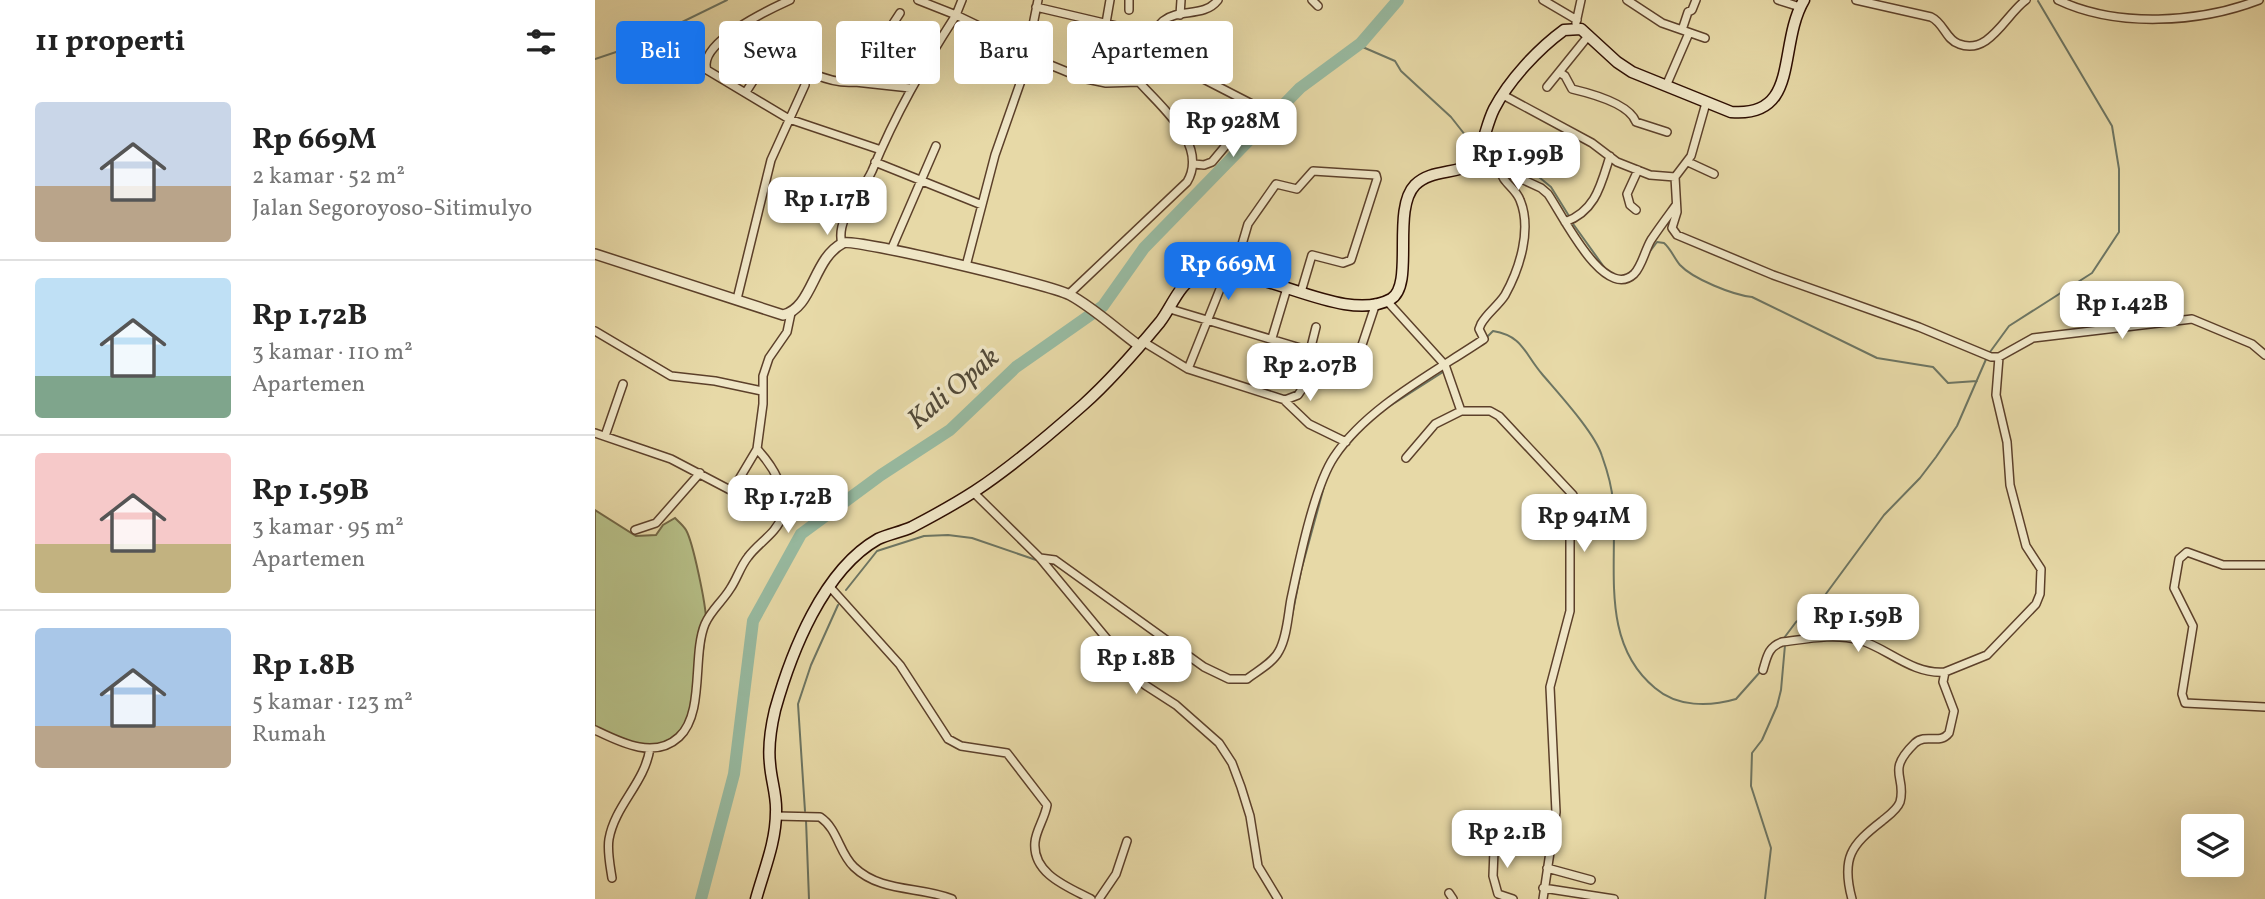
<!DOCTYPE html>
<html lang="id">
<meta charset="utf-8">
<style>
body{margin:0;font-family:Vollkorn,serif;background:#f2f2f2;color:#222;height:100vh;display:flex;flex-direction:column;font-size:26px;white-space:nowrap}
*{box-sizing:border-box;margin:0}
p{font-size:23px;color:#767676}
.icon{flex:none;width:38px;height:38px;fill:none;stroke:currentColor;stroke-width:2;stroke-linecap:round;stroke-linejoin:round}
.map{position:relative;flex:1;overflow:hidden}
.drawer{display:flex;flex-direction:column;background:#fff;width:595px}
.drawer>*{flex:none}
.guide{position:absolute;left:21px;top:21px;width:665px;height:63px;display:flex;gap:14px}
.tools{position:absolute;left:1586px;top:814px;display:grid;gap:14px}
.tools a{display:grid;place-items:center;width:63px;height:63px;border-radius:7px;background:#fff;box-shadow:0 7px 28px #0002;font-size:35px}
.price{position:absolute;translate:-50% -60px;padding:0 16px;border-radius:14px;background:#fff;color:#222;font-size:23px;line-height:46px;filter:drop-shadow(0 2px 4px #0008)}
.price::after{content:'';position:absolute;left:50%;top:42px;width:21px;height:16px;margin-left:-10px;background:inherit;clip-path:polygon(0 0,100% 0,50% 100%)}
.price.active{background:#1a73e8;color:#fff}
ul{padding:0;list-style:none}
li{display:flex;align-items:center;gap:21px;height:175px;padding:0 35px}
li+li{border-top:2px solid #e0e0e0}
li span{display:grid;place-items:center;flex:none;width:196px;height:140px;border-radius:7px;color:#555}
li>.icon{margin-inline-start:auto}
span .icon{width:84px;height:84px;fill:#fffc;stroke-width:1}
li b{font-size:30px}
h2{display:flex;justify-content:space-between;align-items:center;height:84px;padding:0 35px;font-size:30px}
.chip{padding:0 24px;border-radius:7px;background:#fff;box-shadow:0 7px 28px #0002;font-size:24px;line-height:63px}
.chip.active{background:#1a73e8;color:#fff}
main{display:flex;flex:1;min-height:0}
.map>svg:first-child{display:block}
.green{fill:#b6bf87;stroke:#726644;stroke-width:2}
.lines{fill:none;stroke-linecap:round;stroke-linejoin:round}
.stream{stroke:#6d7562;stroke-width:2}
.river{stroke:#98bba2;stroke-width:12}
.minor-casing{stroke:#5c402a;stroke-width:10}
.tertiary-casing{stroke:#5c402a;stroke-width:12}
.secondary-casing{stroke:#2d0d01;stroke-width:13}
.minor{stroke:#efe6c6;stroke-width:7}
.tertiary{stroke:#efe6c6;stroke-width:9}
.secondary{stroke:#efe6c6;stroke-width:10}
.labels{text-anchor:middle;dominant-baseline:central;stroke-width:7;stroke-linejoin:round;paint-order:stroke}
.water-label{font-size:28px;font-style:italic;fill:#524a39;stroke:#efe6c6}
</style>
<main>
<section class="drawer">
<h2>11 properti<svg class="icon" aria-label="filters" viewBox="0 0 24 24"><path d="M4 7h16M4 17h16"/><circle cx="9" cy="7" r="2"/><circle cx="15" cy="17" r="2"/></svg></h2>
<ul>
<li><span style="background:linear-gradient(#c9d6e8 60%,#b9a48a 0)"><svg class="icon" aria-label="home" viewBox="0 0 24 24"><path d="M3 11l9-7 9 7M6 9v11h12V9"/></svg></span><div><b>Rp 669M</b><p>2 kamar · 52 m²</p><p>Jalan Segoroyoso-Sitimulyo</p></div></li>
<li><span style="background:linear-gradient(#bfe0f5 70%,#7fa58c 0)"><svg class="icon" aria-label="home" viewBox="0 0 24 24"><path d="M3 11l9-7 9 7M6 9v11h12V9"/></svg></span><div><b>Rp 1.72B</b><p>3 kamar · 110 m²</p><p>Apartemen</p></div></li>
<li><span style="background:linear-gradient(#f6c9c9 65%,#c2b280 0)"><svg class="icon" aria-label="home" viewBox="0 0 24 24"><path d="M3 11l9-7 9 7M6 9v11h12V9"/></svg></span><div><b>Rp 1.59B</b><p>3 kamar · 95 m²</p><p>Apartemen</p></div></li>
<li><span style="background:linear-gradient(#a9c7e8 70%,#b9a48a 0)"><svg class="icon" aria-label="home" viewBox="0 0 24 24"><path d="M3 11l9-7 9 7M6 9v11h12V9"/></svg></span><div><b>Rp 1.8B</b><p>5 kamar · 123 m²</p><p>Rumah</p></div></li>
</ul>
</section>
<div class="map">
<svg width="1670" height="899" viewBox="0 0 1670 899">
<rect width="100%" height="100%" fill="#e7d9a7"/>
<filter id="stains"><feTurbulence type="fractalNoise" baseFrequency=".00286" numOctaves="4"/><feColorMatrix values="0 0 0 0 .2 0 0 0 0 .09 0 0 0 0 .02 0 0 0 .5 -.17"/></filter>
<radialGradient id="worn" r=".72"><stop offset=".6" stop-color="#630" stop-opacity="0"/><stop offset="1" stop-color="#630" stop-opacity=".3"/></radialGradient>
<path class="green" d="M0,510l41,26 20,-1 7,-10 12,-7c4,4 8,7 11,12 7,12 20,75 20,90 -1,20 -10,90 -20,107 -4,6 -14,13 -20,18l-43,-1 -28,-14z"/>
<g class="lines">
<path class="stream" d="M763,45l37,16 6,10 50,46 22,28
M0,59l36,-12 96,-47
M891,153l42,15 23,19 18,29
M976,221l33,46
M1053,254l9,-12 7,1c7,6 10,15 16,22 13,14 53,30 72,32l125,61 56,9 15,16 29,-2
M1019,282l8,1 13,-6
M892,337l6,-6c30,5 31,22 49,43 17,20 53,59 60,82 5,14 10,31 11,46 5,64 -14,140 42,186 22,19 54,19 81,11l24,-27
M1395,352l19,-26 83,-53 27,-41v-63l-7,-43 -74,-125
M874,353l15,-11
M787,411l61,-39
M750,448l8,-9
M457,563l10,6
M251,590l31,-39 47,-15 24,-1 24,3 67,23
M697,616l9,-45 24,-88
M1173,647l16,-9 12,-16 21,-16 67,-91 36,-37 16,-21 21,-31 30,-69
M210,811l-7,-107 13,-39 27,-60
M211,820l3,79
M1170,899l6,-51 -20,-62 1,-33 10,-13 15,-34 4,-16 4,-45"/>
<path class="river" d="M106,899l33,-125 19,-153 48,-87 80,-59 69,-45 66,-63 87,-61 41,-58 156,-160 61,-45 37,-43"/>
<defs>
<path id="minor" d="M195,0c-20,9 -93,43 -83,70l82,49 92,31
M367,0l-6,15 54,26 16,14 56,23 24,5 33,-1
M717,0l6,6
M948,0l34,20
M1032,0l35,23 43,15
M1183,0l22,7
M1261,0l75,17c13,6 15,23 28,27 30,12 47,-30 67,-44
M1463,0c59,28 141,23 201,0
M441,7l119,28
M534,10v-10
M585,15l1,-15
M152,23l26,27 17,-19
M511,23l4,-23
M981,23l5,-23
M1087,30l6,-18 4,-2 4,-10
M127,40l42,26
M554,51l103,53 1,9 -41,49 -8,3 -10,-1
M964,72l6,4 7,13c17,4 57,14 64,33l31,10
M478,75l14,-56
M260,82l55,6
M544,82c5,-14 13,-52 24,-61 16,-13 41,-3 55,-21
M1071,86l23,-53
M952,87l42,-52
M151,92l27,-42c22,16 55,35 82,32l45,-69
M908,95l89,48 25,19 33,13 25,2
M1111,103l-15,53 -16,21 2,35 -5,16 5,7 96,40 146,52 72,30h8l34,-19 159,-19 60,25 13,11
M881,158l65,30 7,6c14,20 56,108 86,80 8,-8 11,-24 17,-34 8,-12 17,-24 25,-35
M280,162l107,43
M1093,162l26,12
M1041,210l-6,-5 -3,-11 11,-24
M970,222c31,-11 36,-38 45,-66
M247,244c-7,-25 20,-51 30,-73 24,-58 50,-103 84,-156l-38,-15
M296,250l45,-104
M371,266l29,-111 28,-80 15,-75
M638,275l15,-51 28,-40 21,5 16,-18 63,4 1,4 -26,81 -8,3 -31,-8 -11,37
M667,282l13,-34
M474,294l118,-112c22,-37 -26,-75 -48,-100
M142,299l34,-139 34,-75
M792,301l58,64 16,46h29l9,5 74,79 -3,38v78l-20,76 6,125 -13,87
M0,331l76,45 44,5 47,10
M677,338l15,-50
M547,341l46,28 97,31 13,-5 23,-34 -4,-8 -147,-44
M715,351l6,-24
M724,363l29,6 7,-3 21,-63
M593,369l38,-95
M690,401l24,23 37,18
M0,433l76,26 61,32 25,-42 6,-45v-28l6,-18 18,-26 4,-19
M10,436l18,-52
M811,458l29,-34 26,-13
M378,492l67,66 105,127 31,20 43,38 13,20 9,24 9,29 8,50 20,33
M40,530l21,-7 44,-50
M445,558l15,2 149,107 25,12h18c10,-8 26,-16 32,-28 8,-14 9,-36 12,-52 8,-37 23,-112 43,-142 33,-50 101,-85 150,-118l-5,-10 2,-5c6,-11 17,-18 24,-29 15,-27 27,-66 15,-95 -5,-13 -18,-17 -20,-31
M1670,565h-42l-36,-13 -8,7 -5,29 19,38 -11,68 3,9 80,4
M235,587l70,78 48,74 13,7 46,7 40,52c-2,13 -11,25 -12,37 -3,32 33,45 56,57
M1168,670c4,-13 5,-23 19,-28 24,-3 53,-9 77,-2 27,7 53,35 86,32
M0,730c25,12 59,30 84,7 26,-24 13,-82 26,-113 6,-14 17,-22 25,-35 7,-10 10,-22 18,-32 10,-14 29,-24 34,-41 7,-24 -9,-50 -25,-67
M181,816l44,1c18,12 19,36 34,50 27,26 66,19 98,32
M899,850l-1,26 5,18 15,5
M952,868l44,12
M17,878c-2,-13 -5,-27 -3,-39 6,-34 36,-56 41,-91
M948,888l71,11
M854,893l4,6
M504,899l17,-25 11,-33
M1257,899c-11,-41 -1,-54 30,-78 6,-5 15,-11 18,-19 7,-26 -15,-30 15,-59 11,-10 25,2 34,-10l5,-22 -11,-29 2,-10 42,-17 49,-51 4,-10 1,-25 -15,-23 -16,-61 -3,-43 -11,-47 3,-38"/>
<path id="tertiary" d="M0,254l188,61c30,-7 30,-57 60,-72 11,-5 208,42 227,52 24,13 46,34 68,50"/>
<path id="secondary" d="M161,899c8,-29 20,-57 20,-87 1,-16 -5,-32 -6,-48 -2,-17 1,-37 5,-54 16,-57 48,-140 103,-171 11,-5 23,-7 34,-12 21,-11 43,-23 63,-36 38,-25 73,-55 108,-86 28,-25 53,-54 77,-83 11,-14 20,-40 37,-46 52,-20 144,51 194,23 24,-14 0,-89 24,-114 15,-15 38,-11 56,-20 13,-17 14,-38 23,-56 15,-29 44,-60 70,-79l17,-1 36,33 15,10 99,40c70,6 46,-66 73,-112"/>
</defs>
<use href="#minor" class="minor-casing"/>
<use href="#tertiary" class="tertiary-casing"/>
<use href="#secondary" class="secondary-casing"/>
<use href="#minor" class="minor"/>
<use href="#tertiary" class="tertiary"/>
<use href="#secondary" class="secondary"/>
</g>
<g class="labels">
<g class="water-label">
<text transform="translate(359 389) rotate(-40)">Kali Opak</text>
</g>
</g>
<rect width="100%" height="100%" filter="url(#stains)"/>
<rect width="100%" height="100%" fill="url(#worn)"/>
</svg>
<div class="tools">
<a><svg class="icon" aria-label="layers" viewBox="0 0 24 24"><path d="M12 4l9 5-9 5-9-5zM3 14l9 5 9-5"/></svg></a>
</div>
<b class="price" style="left:638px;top:159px">Rp 928M</b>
<b class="price" style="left:923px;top:192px">Rp 1.99B</b>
<b class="price" style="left:232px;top:237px">Rp 1.17B</b>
<b class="price active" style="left:633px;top:302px">Rp 669M</b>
<b class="price" style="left:1527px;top:341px">Rp 1.42B</b>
<b class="price" style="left:715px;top:403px">Rp 2.07B</b>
<b class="price" style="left:193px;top:535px">Rp 1.72B</b>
<b class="price" style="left:989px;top:554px">Rp 941M</b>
<b class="price" style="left:1263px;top:654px">Rp 1.59B</b>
<b class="price" style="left:541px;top:696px">Rp 1.8B</b>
<b class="price" style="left:912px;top:870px">Rp 2.1B</b>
<div class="guide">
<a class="chip active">Beli</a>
<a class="chip">Sewa</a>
<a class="chip">Filter</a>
<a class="chip">Baru</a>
<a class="chip">Apartemen</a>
</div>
</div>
</main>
